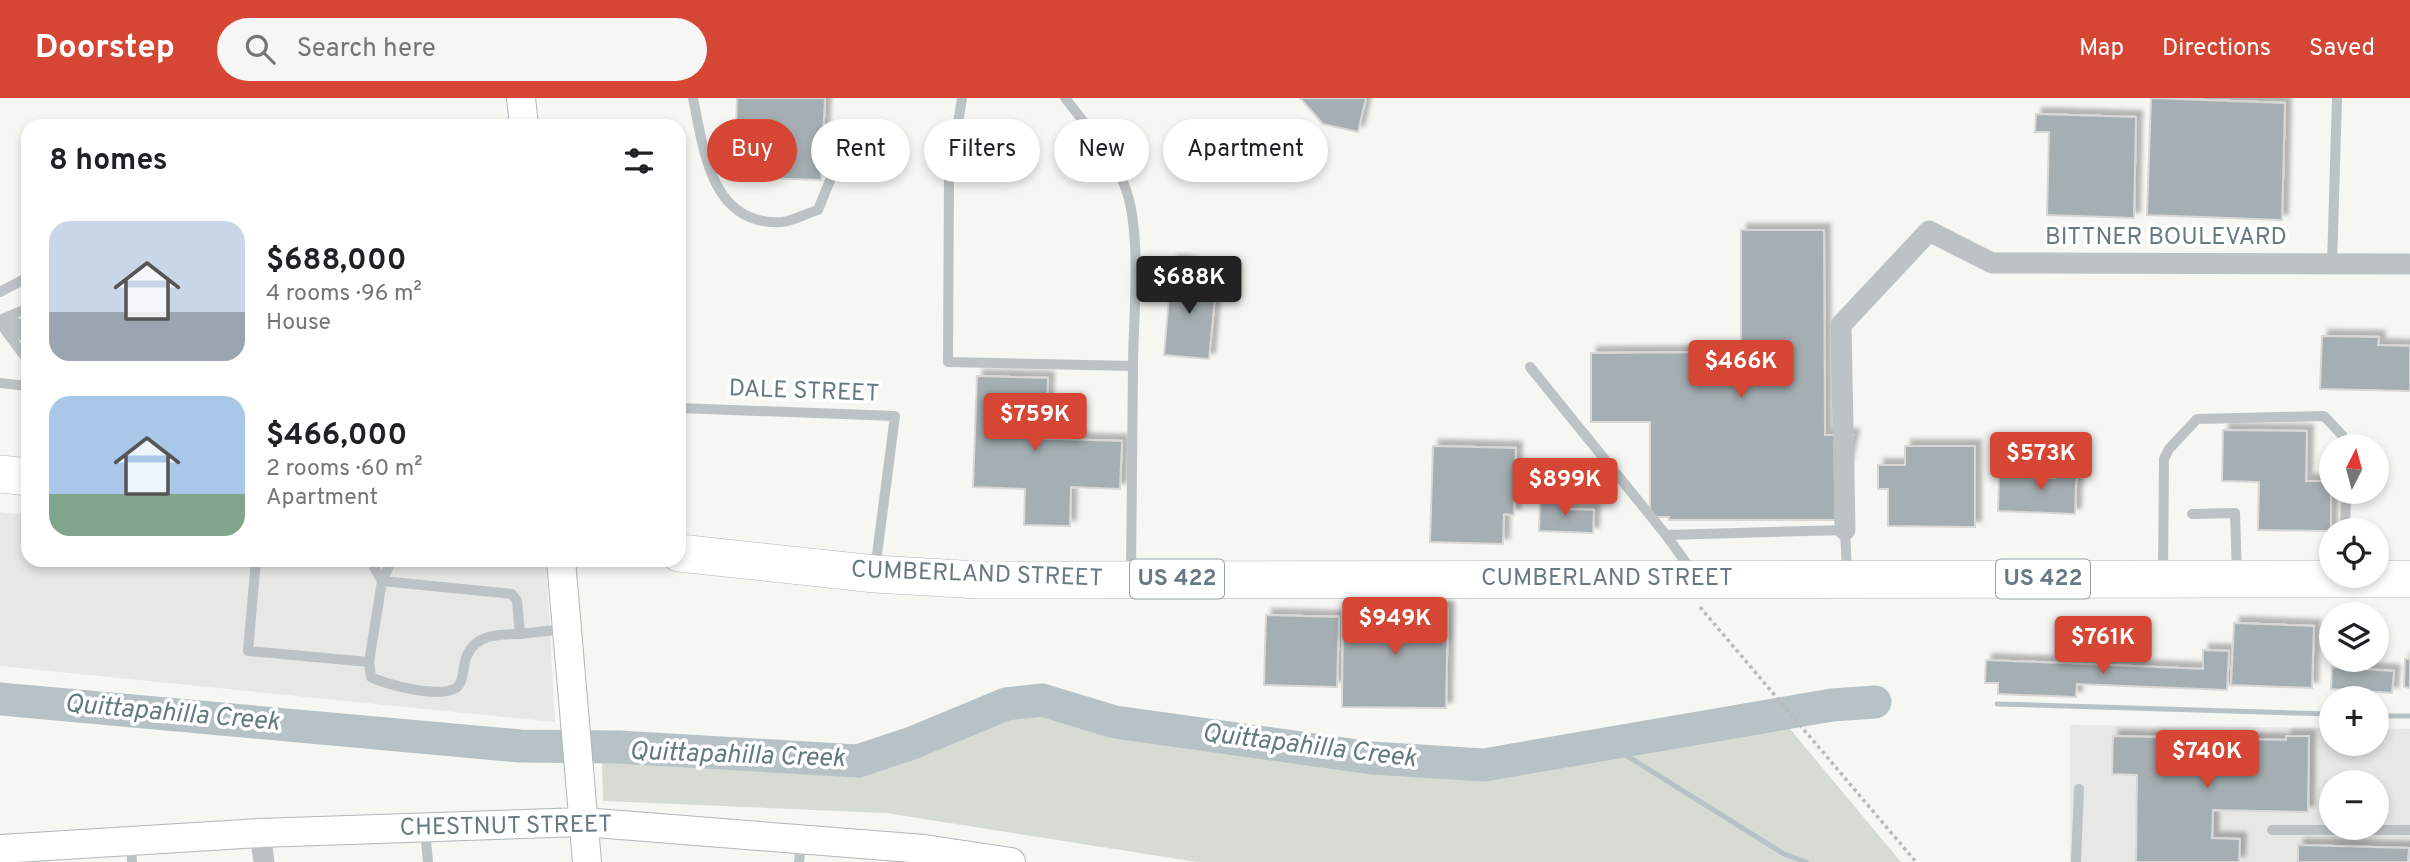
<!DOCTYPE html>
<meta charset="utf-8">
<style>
body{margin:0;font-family:Overpass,sans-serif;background:#f6f6f6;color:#202124;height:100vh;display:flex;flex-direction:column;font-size:26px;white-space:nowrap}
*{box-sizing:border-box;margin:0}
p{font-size:23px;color:#757577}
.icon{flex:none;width:38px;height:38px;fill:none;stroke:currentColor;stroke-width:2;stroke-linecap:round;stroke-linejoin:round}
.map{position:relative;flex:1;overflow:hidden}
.drawer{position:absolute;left:21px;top:21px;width:665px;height:448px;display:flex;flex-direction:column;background:#fff;border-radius:21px;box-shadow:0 4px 10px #0003}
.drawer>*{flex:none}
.guide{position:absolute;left:707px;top:21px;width:665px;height:63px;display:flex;gap:14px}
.needle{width:46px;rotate:6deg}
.fabs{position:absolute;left:2319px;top:336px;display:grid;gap:14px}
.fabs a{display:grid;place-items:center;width:70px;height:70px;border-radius:50%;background:#fff;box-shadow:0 4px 10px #0003;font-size:35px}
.price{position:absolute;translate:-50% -60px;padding:0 16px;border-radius:7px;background:#d54634;color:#fff;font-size:23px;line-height:46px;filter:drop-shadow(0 2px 4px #0008)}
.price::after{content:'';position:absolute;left:50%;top:42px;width:21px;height:16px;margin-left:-10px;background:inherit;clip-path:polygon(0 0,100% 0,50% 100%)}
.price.active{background:#222;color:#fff}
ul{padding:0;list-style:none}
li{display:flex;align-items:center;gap:21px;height:175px;padding:0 28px}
li span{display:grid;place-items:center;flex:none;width:196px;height:140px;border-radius:21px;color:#555}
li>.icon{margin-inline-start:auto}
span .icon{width:84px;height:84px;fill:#fffc;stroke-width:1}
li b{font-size:30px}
h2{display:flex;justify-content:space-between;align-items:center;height:84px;padding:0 28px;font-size:30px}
.pill{padding:0 24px;border-radius:32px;background:#fff;box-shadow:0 4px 10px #0003;font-size:24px;line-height:63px}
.pill.active{background:#d54634;color:#fff}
header{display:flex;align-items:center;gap:42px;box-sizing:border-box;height:98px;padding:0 35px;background:#d54634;color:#fff}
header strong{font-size:33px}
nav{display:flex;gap:38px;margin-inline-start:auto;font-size:24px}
.search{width:490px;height:63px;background:#f6f6f6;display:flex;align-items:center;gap:18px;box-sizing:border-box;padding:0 24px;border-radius:38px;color:#757577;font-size:26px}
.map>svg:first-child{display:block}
.built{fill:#e7e7e6;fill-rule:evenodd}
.green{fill:#d6dbd3}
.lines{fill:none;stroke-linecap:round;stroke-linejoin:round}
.stream{stroke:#b6c2c5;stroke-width:5}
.river{stroke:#b6c2c5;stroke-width:33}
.building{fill:#a5aeb2;stroke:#d8d7d6;stroke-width:2;filter:url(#shadow)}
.secondary-casing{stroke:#b0b6ba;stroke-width:30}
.highway-casing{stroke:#b1b6b8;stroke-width:38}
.path{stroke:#b8bbbd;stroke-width:3.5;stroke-dasharray:3.5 3.5;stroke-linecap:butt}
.lane{stroke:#bdc2c5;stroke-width:10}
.street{stroke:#bdc2c5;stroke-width:21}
.secondary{stroke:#fff;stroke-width:28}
.highway{stroke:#fff;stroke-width:37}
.labels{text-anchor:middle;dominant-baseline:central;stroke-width:7;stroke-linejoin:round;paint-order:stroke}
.shield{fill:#fff;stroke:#95a1a8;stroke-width:2}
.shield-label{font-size:23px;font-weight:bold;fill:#677982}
.street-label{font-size:24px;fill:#677982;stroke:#fff}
.water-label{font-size:26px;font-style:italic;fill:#637a7e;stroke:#fff}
</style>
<header>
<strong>Doorstep</strong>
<div class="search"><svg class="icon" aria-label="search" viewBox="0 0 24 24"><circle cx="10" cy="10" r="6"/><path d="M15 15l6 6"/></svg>Search here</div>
<nav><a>Map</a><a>Directions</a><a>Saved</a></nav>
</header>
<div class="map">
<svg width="2410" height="764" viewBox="0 0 2410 764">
<defs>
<filter id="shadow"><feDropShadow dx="6" dy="-6" stdDeviation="2" flood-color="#0004"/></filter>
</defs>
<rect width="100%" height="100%" fill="#f6f6f3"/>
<path class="built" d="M0,414l28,3v45l518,2 9,160 -555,-56z
M2070,627l261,3v16h45l1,-16 33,1v133h-340zM2331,684h45v46h-45z"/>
<path class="green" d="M1036,612l79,22 266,39 103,3 301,-51 116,139h-704l-311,-49 -283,-12 -1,-42 258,13 156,-61z"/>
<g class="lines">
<path class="stream" d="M1997,606l334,10
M2376,618h34
M1608,646l176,110 22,8"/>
<path class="river" d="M0,601l520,47 99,1 239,14 54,-18 94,-39 36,-4 73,22 257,36 112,7 348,-60 43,-3"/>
</g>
<path class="building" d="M737,0h88l-4,82 -87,-3z
M1300,0h66l-8,34 -35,-8z
M2151,0l134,5 -3,117 -135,-5z
M2036,16l100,3 -2,101 -87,-3 2,-83h-14z
M1741,132h83l1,205h28l-18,85h-166v-3h-19v-95h-59v-69l150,-1z
M1172,164l16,1 -1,20 29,3 -7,73 -45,-4z
M2322,238l57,1 -1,8 32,1v45l-90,-2z
M977,278l71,2 -1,26 -21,-1 -1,35 97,3 -2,48 -49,-2 -1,39 -46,-1 1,-36 -52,-2z
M2223,332l84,1 -1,50h25v50l-73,-1 1,-48 -37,-1z
M1433,348l83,2 -2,67 -10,-1 -1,30 -73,-2z
M1905,348h70v81l-87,-1v-37h-10v-24h27z
M2056,361l21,1 -2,54 -77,-3 1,-35 56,2z
M1540,403l29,1v7l25,1 -1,23 -54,-2z
M1343,509l105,1 -2,100 -104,-1z
M1266,517l73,2 -2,70 -73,-2z
M2234,525l80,3 -2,62 -81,-3z
M2203,552l26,1 -2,39 -150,-6 -1,13 -78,-3v-11h-13l1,-23 217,9z
M2405,561h5v29l-6,-1z
M2332,569l62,4 -2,22 -61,-4z
M2113,638l173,4v-4h23l-1,76 -95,-2 -1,28 28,1 -1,23h-103l1,-87 -25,-1z
M2298,747l111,3 -1,14h-110z"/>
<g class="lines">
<defs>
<path id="secondary" d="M521,0l3,28
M561,462l26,302
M0,751l260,-16 323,-11 341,27 87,13"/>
<path id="highway" d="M0,376l28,3
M679,455l196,21 104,6 1431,-1"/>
</defs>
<use href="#secondary" class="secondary-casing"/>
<use href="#highway" class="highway-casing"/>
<path class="path" d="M1700,509l216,255"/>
<path class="lane" d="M693,0c11,53 18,128 89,124 11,-1 25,-9 36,-12l15,-37 -2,-35
M962,0l-13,80 -1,184 185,4 -2,207
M1065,0c20,25 41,52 56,80 23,42 12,139 12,188
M2332,167l5,-167
M0,194l28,-15
M0,222l28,-12
M3,223l25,4
M0,225l28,38
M2,225l26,16
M1530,269l136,168
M0,285l28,3
M679,310l216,8 -20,154
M2192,416l43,-1 2,62
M2345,432l1,-38
M201,462l5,1
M256,462l-8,91 121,11 13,-81 10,-21
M375,462l-1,7 8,14
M1692,473l-26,-36 179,-5 2,43
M2163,474l1,-113 5,-10 28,-30 127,-3 18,19 1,11
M382,483l130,13 5,7 3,33 45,-5
M369,564l2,15c15,8 77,24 88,8 5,-7 4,-19 7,-27 8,-24 33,-24 54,-24
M425,732l3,32
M2272,732h138
M131,744l1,20
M799,764l2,-20
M2076,764l3,-73"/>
<path class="street" d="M1845,432l-4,-205 88,-94 63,32 418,1
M260,735l4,29"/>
<use href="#secondary" class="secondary"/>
<use href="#highway" class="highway"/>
</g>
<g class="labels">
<g class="shield">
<rect x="1130" y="461.5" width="94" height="39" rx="5"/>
<rect x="1996" y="461.5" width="94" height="39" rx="5"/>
</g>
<g class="shield-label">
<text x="1177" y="481">US 422</text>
<text x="2043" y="481">US 422</text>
</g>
<g class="street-label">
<text x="2166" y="140">BITTNER BOULEVARD</text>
<text transform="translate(804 294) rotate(2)">DALE STREET</text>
<text transform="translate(977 477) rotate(2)">CUMBERLAND STREET</text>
<text x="1607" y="481">CUMBERLAND STREET</text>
<text transform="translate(506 729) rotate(-1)">CHESTNUT STREET</text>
</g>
<g class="water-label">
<text transform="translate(172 616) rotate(5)">Quittapahilla Creek</text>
<text transform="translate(1309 649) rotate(7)">Quittapahilla Creek</text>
<text transform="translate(737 658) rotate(2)">Quittapahilla Creek</text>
</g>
</g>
</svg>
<div class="fabs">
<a><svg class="needle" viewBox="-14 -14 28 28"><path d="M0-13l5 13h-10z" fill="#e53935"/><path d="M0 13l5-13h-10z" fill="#757577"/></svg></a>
<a><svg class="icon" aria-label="locate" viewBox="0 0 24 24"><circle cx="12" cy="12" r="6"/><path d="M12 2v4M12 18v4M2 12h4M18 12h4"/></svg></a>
<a><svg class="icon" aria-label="layers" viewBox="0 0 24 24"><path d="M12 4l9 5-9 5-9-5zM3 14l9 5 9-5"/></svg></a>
<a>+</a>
<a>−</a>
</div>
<b class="price active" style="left:1189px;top:218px">$688K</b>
<b class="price" style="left:1741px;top:302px">$466K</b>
<b class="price" style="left:1035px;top:355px">$759K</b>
<b class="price" style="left:2041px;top:394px">$573K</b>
<b class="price" style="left:1565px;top:420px">$899K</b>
<b class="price" style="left:1395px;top:559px">$949K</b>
<b class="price" style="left:2103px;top:578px">$761K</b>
<b class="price" style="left:2207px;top:692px">$740K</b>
<div class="guide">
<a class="pill active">Buy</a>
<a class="pill">Rent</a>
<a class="pill">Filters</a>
<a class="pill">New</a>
<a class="pill">Apartment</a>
</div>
<section class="drawer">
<h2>8 homes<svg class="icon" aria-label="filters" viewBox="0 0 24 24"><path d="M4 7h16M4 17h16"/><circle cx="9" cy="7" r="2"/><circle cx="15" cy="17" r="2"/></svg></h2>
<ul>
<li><span style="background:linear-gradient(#c9d6e8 65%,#9aa5b1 0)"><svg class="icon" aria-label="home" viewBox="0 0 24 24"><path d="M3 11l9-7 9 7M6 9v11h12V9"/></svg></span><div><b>$688,000</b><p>4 rooms · 96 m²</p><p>House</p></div></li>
<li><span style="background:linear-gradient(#a9c7e8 70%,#7fa58c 0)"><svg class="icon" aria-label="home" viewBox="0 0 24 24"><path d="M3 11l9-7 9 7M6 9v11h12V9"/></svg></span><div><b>$466,000</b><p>2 rooms · 60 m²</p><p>Apartment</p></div></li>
</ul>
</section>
</div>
